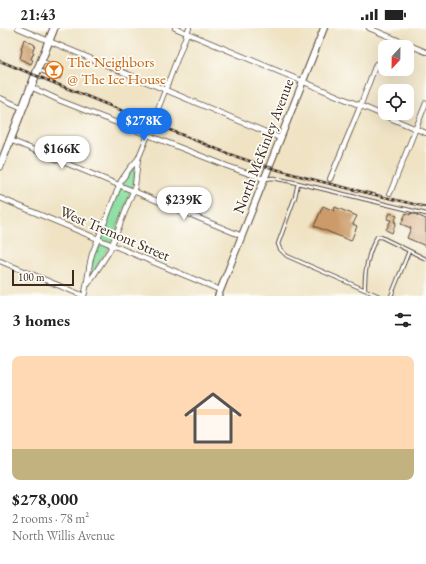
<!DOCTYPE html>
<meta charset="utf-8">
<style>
body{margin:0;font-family:"EB Garamond",serif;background:#f6f6f6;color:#222;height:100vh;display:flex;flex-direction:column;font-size:15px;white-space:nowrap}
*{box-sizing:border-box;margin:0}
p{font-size:13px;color:#767676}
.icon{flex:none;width:22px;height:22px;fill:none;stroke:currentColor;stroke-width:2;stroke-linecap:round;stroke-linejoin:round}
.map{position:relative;height:268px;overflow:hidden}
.sheet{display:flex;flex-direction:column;background:#fff;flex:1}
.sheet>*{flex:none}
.needle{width:26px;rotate:202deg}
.fabs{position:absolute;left:378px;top:12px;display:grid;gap:8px}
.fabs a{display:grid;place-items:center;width:36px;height:36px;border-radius:8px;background:#fff;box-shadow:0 4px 16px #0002;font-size:20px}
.scale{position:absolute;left:12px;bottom:10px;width:62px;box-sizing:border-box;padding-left:4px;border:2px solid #3b2a1e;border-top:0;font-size:11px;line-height:14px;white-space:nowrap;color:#3b2a1e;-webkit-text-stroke:3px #fdfcf7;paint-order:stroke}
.price{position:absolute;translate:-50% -34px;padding:0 9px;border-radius:14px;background:#fff;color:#222;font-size:13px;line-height:26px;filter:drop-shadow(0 1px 2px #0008)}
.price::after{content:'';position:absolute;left:50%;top:24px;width:12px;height:9px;margin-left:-6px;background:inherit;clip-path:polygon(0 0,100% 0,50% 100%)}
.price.selected{background:#1a73e8;color:#fff}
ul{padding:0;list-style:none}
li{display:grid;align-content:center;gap:8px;height:212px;padding:0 12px}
li span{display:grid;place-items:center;height:124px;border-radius:8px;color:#555}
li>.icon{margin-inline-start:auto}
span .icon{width:72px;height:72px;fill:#fffc;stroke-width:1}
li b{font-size:17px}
h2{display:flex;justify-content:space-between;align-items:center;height:48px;padding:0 12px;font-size:17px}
.status{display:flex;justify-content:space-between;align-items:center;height:28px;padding:0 20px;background:#fff;direction:ltr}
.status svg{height:11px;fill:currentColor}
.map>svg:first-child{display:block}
.green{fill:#8bdfa1;stroke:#638460}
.building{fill:#cb9b69}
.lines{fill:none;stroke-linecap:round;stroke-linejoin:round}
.service-casing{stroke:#564637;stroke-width:4.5}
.minor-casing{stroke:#564637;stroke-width:6}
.tertiary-casing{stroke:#564637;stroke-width:8}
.primary-casing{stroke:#564637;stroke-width:9}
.service{stroke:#fff;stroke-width:2.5}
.minor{stroke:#fff;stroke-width:4.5}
.tertiary{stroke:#fff;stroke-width:6}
.primary{stroke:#fff;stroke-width:7}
.rail-casing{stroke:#3b2a1e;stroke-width:2.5}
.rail{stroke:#fdfcf7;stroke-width:1;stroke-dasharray:3;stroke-linecap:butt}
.labels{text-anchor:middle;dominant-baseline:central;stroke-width:3.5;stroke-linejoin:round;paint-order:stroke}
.food-label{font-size:15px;fill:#c56008;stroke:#fdfcf7;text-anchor:start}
.street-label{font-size:15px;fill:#3b2a1e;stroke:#fdfcf7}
</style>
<div class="status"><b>21:43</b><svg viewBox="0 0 49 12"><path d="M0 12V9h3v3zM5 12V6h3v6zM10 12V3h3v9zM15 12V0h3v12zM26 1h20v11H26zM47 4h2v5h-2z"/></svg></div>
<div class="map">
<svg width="426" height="268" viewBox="0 0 426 268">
<rect width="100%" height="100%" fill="#fdfcf7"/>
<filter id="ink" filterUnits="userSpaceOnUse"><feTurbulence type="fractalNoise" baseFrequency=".025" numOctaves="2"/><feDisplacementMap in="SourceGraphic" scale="8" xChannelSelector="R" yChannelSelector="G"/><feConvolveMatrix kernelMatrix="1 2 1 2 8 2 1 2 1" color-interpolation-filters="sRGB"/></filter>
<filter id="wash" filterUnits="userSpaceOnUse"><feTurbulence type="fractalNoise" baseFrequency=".012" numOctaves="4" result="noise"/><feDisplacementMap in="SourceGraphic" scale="16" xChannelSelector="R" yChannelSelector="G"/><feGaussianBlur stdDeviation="0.9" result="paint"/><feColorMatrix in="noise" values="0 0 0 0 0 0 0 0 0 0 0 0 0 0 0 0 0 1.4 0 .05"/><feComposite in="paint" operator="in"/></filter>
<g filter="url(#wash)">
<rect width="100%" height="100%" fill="#efe3c4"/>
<path class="green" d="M133,138l2,2 -1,15 -20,53 -8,16 -14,22 -1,-1v-10l3,-9c12,-30 21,-61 39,-88z"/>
<g id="blocks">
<path class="building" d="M24,11l11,6 -3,7h2l-3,7 2,1 -2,4 -11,-5 2,-9 -1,-1z
M323,178l11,5 1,-4 22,9 -4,8 4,2 -6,15 -37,-15z
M390,185l7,3 -3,6h2l-4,11 -6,-3 5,-10 -4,-1z
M406,185l4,2v-2l4,1 12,5v27l-19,-8 4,-10 -10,-4z"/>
</g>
</g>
<g filter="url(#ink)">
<use href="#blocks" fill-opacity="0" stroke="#564637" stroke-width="1"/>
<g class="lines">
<defs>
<path id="service" d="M38,42l21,7 3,-8 -20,-8
M264,151l9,-1 25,5 128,31
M298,155l-3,14 -17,47 2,5 7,7 92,40
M365,262c-1,-17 3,-38 12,-53h4l45,22
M391,268l18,-45"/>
<path id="minor" d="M18,0l262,110
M175,0l251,105
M369,0l57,24
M31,59l30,14 166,65 37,13
M0,70l23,10
M156,86l33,-86
M10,112l232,96
M330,151l28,-67 18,-48
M390,165l36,-90
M0,170l220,92
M0,233l84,35
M88,256l22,-34 25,-64 3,-27
M84,268c4,-14 4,-28 8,-42l29,-73 9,-13 8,-9 10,-24"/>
<path id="tertiary" d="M218,268l106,-268"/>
<path id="primary" d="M0,138l54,-138"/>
</defs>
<use href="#service" class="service-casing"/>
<use href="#minor" class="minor-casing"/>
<use href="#tertiary" class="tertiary-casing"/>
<use href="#primary" class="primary-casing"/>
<use href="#service" class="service"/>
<use href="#minor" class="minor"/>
<use href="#tertiary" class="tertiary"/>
<use href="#primary" class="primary"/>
<defs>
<path id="rail" d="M0,33l229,93c64,23 131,37 197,53"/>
</defs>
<use href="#rail" class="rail-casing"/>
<use href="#rail" class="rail"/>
</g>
</g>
<defs>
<symbol id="bar-ring" viewBox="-11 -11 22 22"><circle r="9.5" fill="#fdfcf7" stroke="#e8710a" stroke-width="1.5"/><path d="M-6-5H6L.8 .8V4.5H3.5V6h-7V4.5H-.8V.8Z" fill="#e8710a"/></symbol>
</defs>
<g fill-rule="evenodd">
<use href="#bar-ring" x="44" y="32" width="20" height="20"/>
</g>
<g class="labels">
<g class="food-label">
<text x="67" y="33">The Neighbors<tspan x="67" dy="17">@ The Ice House</tspan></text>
</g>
<g class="street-label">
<text transform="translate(263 118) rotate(-69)">North McKinley Avenue</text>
<text transform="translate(115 205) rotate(23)">West Tremont Street</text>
</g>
</g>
</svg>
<div class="fabs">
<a><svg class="needle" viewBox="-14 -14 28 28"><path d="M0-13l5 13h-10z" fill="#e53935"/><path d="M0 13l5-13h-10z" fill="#767676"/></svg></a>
<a><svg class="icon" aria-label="locate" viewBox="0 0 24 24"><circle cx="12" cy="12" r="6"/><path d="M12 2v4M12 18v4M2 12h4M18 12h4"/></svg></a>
</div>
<div class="scale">100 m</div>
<b class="price selected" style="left:144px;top:114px">$278K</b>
<b class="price" style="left:62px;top:142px">$166K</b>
<b class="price" style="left:184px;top:193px">$239K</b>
</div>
<section class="sheet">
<h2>3 homes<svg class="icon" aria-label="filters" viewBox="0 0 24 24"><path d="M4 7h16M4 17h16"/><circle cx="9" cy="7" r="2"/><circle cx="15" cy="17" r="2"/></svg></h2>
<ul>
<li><span style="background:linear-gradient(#ffd9b3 75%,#c2b280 0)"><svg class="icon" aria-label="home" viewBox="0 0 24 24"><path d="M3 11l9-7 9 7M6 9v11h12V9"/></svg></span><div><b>$278,000</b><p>2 rooms · 78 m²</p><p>North Willis Avenue</p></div></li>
</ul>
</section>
